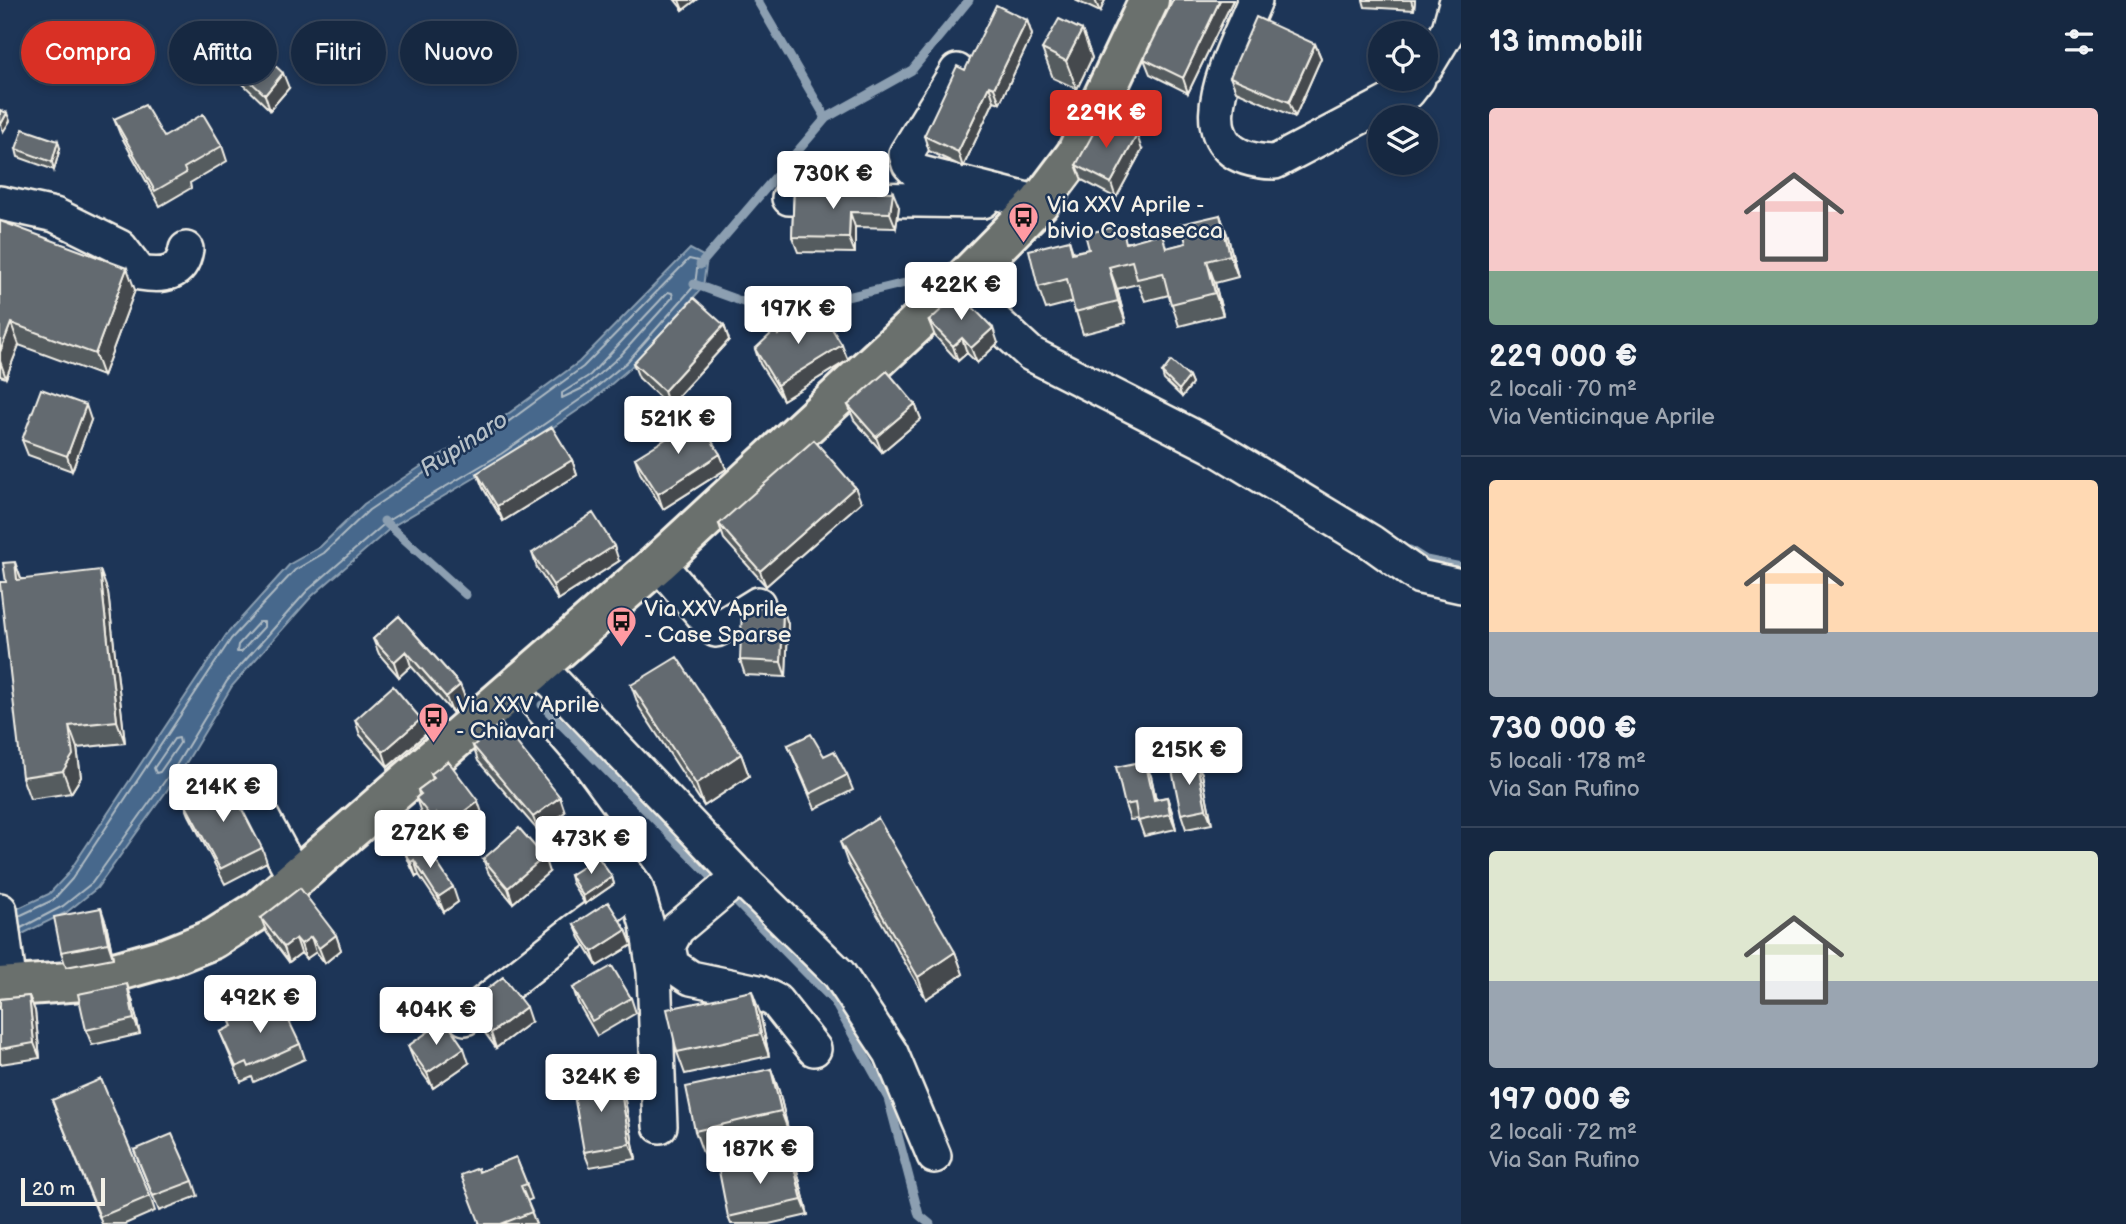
<!DOCTYPE html>
<html lang="it">
<meta charset="utf-8">
<style>
body{margin:0;font-family:"Balsamiq Sans",sans-serif;background:#1f3048;color:#f1f3f6;height:100vh;display:flex;flex-direction:column;font-size:26px;white-space:nowrap}
*{box-sizing:border-box;margin:0}
p{font-size:23px;color:#9ea6b1}
.icon{flex:none;width:38px;height:38px;fill:none;stroke:currentColor;stroke-width:2;stroke-linecap:round;stroke-linejoin:round}
.map{position:relative;flex:1;overflow:hidden}
.sheet{display:flex;flex-direction:column;background:#162841;width:665px}
.sheet>*{flex:none}
.hud{position:absolute;left:21px;top:21px;width:665px;height:63px;display:flex;gap:14px}
.controls{position:absolute;left:1368px;top:21px;display:grid;gap:14px}
.controls a{display:grid;place-items:center;width:70px;height:70px;border-radius:50%;background:#162841;box-shadow:0 4px 10px #0003,0 0 0 2px #35445a;font-size:35px}
.scale{position:absolute;left:21px;bottom:18px;width:84px;box-sizing:border-box;padding-left:7px;border:4px solid #f4f1e8;border-top:0;font-size:19px;line-height:24px;white-space:nowrap;color:#f4f1e8;-webkit-text-stroke:5px #1d3557;paint-order:stroke}
.price{position:absolute;translate:-50% -60px;padding:0 16px;border-radius:7px;background:#fff;color:#222;font-size:23px;line-height:46px;filter:drop-shadow(0 2px 4px #0008)}
.price::after{content:'';position:absolute;left:50%;top:42px;width:21px;height:16px;margin-left:-10px;background:inherit;clip-path:polygon(0 0,100% 0,50% 100%)}
.price.selected{background:#d93025;color:#fff}
ul{padding:0;list-style:none}
li{display:grid;align-content:center;gap:14px;height:371px;padding:0 28px}
li+li{border-top:2px solid #35445a}
li span{display:grid;place-items:center;height:217px;border-radius:7px;color:#555}
li>.icon{margin-inline-start:auto}
span .icon{width:126px;height:126px;fill:#fffc;stroke-width:1}
li b{font-size:30px}
h2{display:flex;justify-content:space-between;align-items:center;height:84px;padding:0 28px;font-size:30px}
.tag{padding:0 24px;border-radius:32px;background:#162841;box-shadow:0 4px 10px #0003,0 0 0 2px #35445a;font-size:24px;line-height:63px}
.tag.selected{background:#d93025;color:#fff}
main{display:flex;flex:1;min-height:0}
.map>svg:first-child{display:block}
.water{fill:#46688c;stroke:#8c9fb1;stroke-width:2}
.lines{fill:none;stroke-linecap:round;stroke-linejoin:round}
.shore{stroke:#aebac3;stroke-width:2}
.stream{stroke:#8c9fb1;stroke-width:9}
.minor-casing{stroke:#f4f1e8;stroke-width:38}
.major-casing{stroke:#f4f1e8;stroke-width:44}
.minor{stroke:#1d3557;stroke-width:33}
.major{stroke:#6b706d;stroke-width:38}
.wall{fill:#555b5f;stroke:#f4f1e8;stroke-width:2}
.shaded-wall{fill:#454a4e;stroke:#f4f1e8;stroke-width:2}
.building{fill:#636a6f;stroke:#f4f1e8;stroke-width:2}
.labels{text-anchor:middle;dominant-baseline:central;stroke-width:5;stroke-linejoin:round;paint-order:stroke}
.poi-label{font-size:23px;fill:#f4f1e8;stroke:#1d3557;text-anchor:start}
.water-label{font-size:24px;font-style:italic;fill:#b7c1c8;stroke:#1d3557}
</style>
<main>
<div class="map">
<svg width="1461" height="1224" viewBox="0 0 1461 1224">
<rect width="100%" height="100%" fill="#1d3557"/>
<filter id="ink" filterUnits="userSpaceOnUse"><feTurbulence type="fractalNoise" baseFrequency=".0143" numOctaves="2"/><feDisplacementMap in="SourceGraphic" scale="14" xChannelSelector="R" yChannelSelector="G"/><feConvolveMatrix kernelMatrix="1 2 1 2 8 2 1 2 1" color-interpolation-filters="sRGB"/></filter>
<g filter="url(#ink)">
<path class="water" d="M690,249l17,9 -4,29 -72,80 -38,33 -88,60 -112,66 -81,70 -80,90 -49,82 -86,120 -30,24 -67,33 12,-34 37,-17 18,-19 159,-240 64,-71 30,-17 44,-43 65,-43 57,-31 93,-68z"/>
<g class="lines">
<path class="shore" d="M668,292l4,1 1,4 -53,59 -37,32 -21,10v-5l28,-18z
M259,622h5v5l-23,25h-4l1,-7z
M174,739l5,-1 1,5 -20,29 -4,1 -2,-5z
M19,916l34,-16 19,-21 159,-240 64,-69 29,-17 45,-43 64,-43 57,-32 93,-68 106,-108 9,2 -3,24 -68,77 -39,32 -87,60 -112,66 -82,71 -80,90 -50,83 -85,119 -29,23 -42,22"/>
<path class="stream" d="M757,0l69,118
M700,265l126,-147 86,-48 57,-70
M694,284l82,30 162,-39
M384,521l82,74
M1410,550l16,10 35,7
M542,705l292,296 54,97 31,117 11,9"/>
<defs>
<path id="minor" d="M1255,0c-22,55 -84,160 20,162l133,-70 10,-13
M1426,67l23,-38 8,-29
M957,71l-51,83 3,10 8,8 122,31
M789,198l194,3
M0,203l55,12 65,32 20,26c23,4 42,2 46,-24
M957,286l74,68 181,92 159,96 49,35 41,9
M658,563l58,67 42,-26
M539,667l195,204 105,103 52,79 43,103
M494,707l65,75 77,105 11,38 7,47 6,154
M247,789l48,89
M740,876l-63,53 -9,17 4,19 19,13 67,14 18,9 38,48
M0,910l10,77
M465,1018l110,-87 61,-44"/>
<path id="major" d="M0,987l83,-6 85,-24 45,-18 46,-29 399,-347 299,-277 82,-83 37,-49 73,-154"/>
</defs>
<use href="#minor" class="minor-casing"/>
<use href="#major" class="major-casing"/>
<use href="#minor" class="minor"/>
<use href="#major" class="major"/>
</g>
<path class="wall" d="M675,0h21l-13,10z
M1075,0h30l-5,12z
M1173,0h60l-45,93 -38,-19 -6,-15z
M1363,0h52l-1,10 -49,-3z
M1027,20l5,15 -32,68 -6,-2 -31,66 -34,-16 -5,-15 41,-66z
M1082,30l10,28 -15,31 -24,-11 -11,-29z
M1315,44l6,14 -26,59 -59,-26 -6,-14z
M237,69l52,19 -19,22 -27,-26z
M114,119l50,18 58,9 5,15 -37,22 1,5 -31,18 -40,-72z
M60,148l-6,22 -36,-13 -2,-8z
M1142,150l-26,48 -34,-18 -6,-15z
M794,189l105,18 -3,21 -41,-1v26l-57,-1 -6,-15z
M1220,215l8,22 10,40 -23,6 8,32 -44,11 -10,-31 -24,6 -7,-17 -21,5 9,34 -43,11 -10,-32 -27,7 -8,-22 31,-47 4,12 55,-10 40,6 18,-5z
M0,221l135,69 -32,86 -84,-31 -13,33 -6,-2z
M812,314l36,46 -65,40 -23,-36 -5,-15 42,-26 -2,-4z
M929,321l69,22 -21,20 -10,-10 -9,8 -23,-25z
M724,325l5,15 -60,66 -30,-28 -6,-15z
M1162,373l27,4 3,7 -10,13 -18,-17z
M915,404l6,15 -39,33 -28,-32 -6,-15z
M91,420l-19,51 -44,-16 -6,-15z
M720,454l6,15 -63,40 -23,-36 -5,-15z
M572,460l5,15 -74,46 -20,-33 -6,-15z
M861,502l-95,84 -42,-47 -5,-15z
M532,553l87,8 -61,39 -21,-32z
M22,579l86,13 17,151 -48,5 4,29 -10,16 -41,6 -8,-22z
M783,609l5,15 -2,53 -41,-2 -5,-15z
M399,616l61,69 6,15 -14,12 -41,-46 -12,11 -20,-23 -6,-15z
M631,685l110,69 8,22 -45,30 -65,-99z
M355,720l71,14 -38,33 -28,-32z
M788,745l36,11 23,19 6,15 -38,19z
M473,746l92,66 -26,20 -61,-71z
M431,774l52,42 -32,24 -9,-12 -5,4 -16,-19 -5,-15 3,-3 -1,-5 15,-11z
M1202,774l10,50 -26,5 -5,-15z
M1151,776l5,23 11,-2 5,15 4,17 -32,7 -6,-17 -8,1 -5,-15z
M183,800l79,48 5,14 -42,22 -36,-69z
M840,842l115,110 8,22 -37,25 -78,-135z
M424,843l34,59 -14,10 -25,-37 -3,2 -4,-8 -6,-14z
M483,859l66,13 -36,31 -24,-29z
M570,875l42,2 2,7 -29,20 -13,-21z
M261,918l75,17 5,15 -16,13 -9,-11 -10,7 -5,-6 -12,9 -22,-29z
M106,923l7,35 -47,9 -5,-15z
M574,924l52,6 6,15 -35,21 -17,-28z
M573,988l58,10 5,15 -39,23 -19,-33z
M29,996l6,15 5,47 -40,6v-65z
M132,999l8,35 -48,11 -6,-15z
M469,1003l62,19 -35,26 -22,-30z
M760,1013l9,43 -84,18 -8,-22z
M220,1032l80,12 5,15 -51,23 -2,-5 -11,5z
M408,1046l61,17 -36,25 -19,-27z
M771,1069l8,22 10,42 -86,20 -8,-22z
M623,1090l13,69 -46,8 -6,-15z
M52,1100l98,96 5,15 -30,13h-23z
M134,1150l59,31 5,15 -39,15z
M791,1155l6,15 11,45 -39,9h-38l-3,-7z
M516,1157l16,42 -5,2 9,23h-57v-52z"/>
<path class="shaded-wall" d="M679,0h17l-13,10z
M1095,0h10l-5,12z
M1220,0h13l-45,93 -5,-15z
M1411,0h4l-1,10z
M1027,20l5,15 -32,68 -6,-15z
M1082,30l10,28 -15,31 -11,-28z
M1315,44l6,14 -26,59 -6,-15z
M283,73l6,15 -19,22 -5,-15z
M989,86l5,15 -31,66 -5,-15z
M7,113l3,8 -7,11 -2,-8z
M1137,135l5,15 -26,48 -5,-15z
M58,141l2,7 -6,22 -2,-8z
M893,192l6,15 -3,21 -6,-15z
M850,212l5,15v26l-6,-15z
M1220,215l8,22 10,40 -8,-22z
M1207,261l8,22 8,32 -8,-22z
M1109,267l8,22 9,34 -8,-22z
M127,268l8,22 -32,86 -8,-22z
M11,323l8,22 -13,33 -6,-17v-9z
M724,325l5,15 -60,66 -5,-15z
M993,328l5,15 -21,20 -6,-15z
M962,338l5,15 -9,8 -5,-15z
M842,345l6,15 -65,40 -6,-15z
M1189,377l3,7 -10,13 -3,-7z
M915,404l6,15 -39,33 -6,-15z
M86,405l5,15 -19,51 -5,-15z
M720,454l6,15 -63,40 -5,-15z
M572,460l5,15 -74,46 -6,-15z
M855,487l6,15 -95,84 -6,-15z
M614,546l5,15 -61,39 -5,-15z
M15,562l8,22 -6,-4z
M100,570l8,22 17,151 -8,-22z
M783,609l5,15 -2,53 -5,-15z
M406,651l5,15 -12,11 -5,-15z
M460,685l6,15 -14,12 -6,-15z
M421,719l5,15 -38,33 -5,-15z
M69,726l8,22 4,29 -10,16 -8,-22z
M741,754l8,22 -45,30 -8,-22z
M1196,759l6,15 10,50 -6,-15z
M1145,761l6,15 8,39 -5,-15z
M560,797l5,15 -26,20 -6,-15z
M1167,797l5,15 4,17 -6,-15z
M478,801l5,15 -32,24 -5,-15z
M436,813l6,15 -5,4 -6,-15z
M544,857l5,15 -36,31 -5,-15z
M414,860l5,15 -3,2 -5,-15z
M612,877l2,7 -29,20 -2,-8z
M453,887l5,15 -14,10 -6,-15z
M101,908l5,15 7,35 -5,-15z
M626,930l6,15 -35,21 -5,-14z
M336,935l5,15 -16,13 -6,-15z
M311,937l5,15 -10,7 -5,-15z
M296,938l5,15 -12,9 -5,-15z
M955,952l8,22 -37,25 -8,-22z
M127,984l5,15 8,35 -6,-15z
M752,991l8,22 9,43 -8,-22z
M29,996l6,15 5,47 -6,-15z
M526,1007l5,15 -35,26 -5,-15z
M464,1048l5,15 -36,25 -6,-15z
M771,1069l8,22 10,42 -8,-22z
M618,1075l5,15 13,69 -6,-15z
M791,1155l6,15 11,45 -6,-15z"/>
<path class="building" d="M1173,0h47l-37,78 -39,-19z
M996,5l31,15 -33,68 -5,-2 -31,66 -34,-16 33,-70 8,4z
M1256,17l59,27 -26,58 -59,-25z
M1059,19l23,11 -16,31 -24,-12z
M255,47l28,26 -18,22 -28,-26z
M145,105l19,32 39,-23 19,32 -38,22 2,5 -31,18 -41,-72z
M0,110l7,3 -6,11h-1z
M1102,117l35,18 -26,48 -35,-18z
M23,129l35,12 -6,21 -36,-13z
M794,189l99,3 -3,21 -40,-1 -1,26 -57,-1z
M1220,215l10,40 -23,6 8,32 -44,11 -8,-31 -26,6 -5,-18 -23,6 9,34 -43,11 -8,-33 -29,8 -9,-37 40,-10 3,13 17,-4 -4,-15 37,-9 4,18 36,-10 4,15 20,-5 -5,-19z
M0,221l127,47 -32,86 -84,-31 -11,29z
M959,293l34,35 -22,20 -9,-10 -9,8 -24,-25z
M694,298l30,27 -60,66 -31,-28z
M809,309l3,5 8,-5 22,36 -65,40 -22,-36 20,-19 3,5 19,-12 -2,-4z
M1171,361l18,16 -10,13 -17,-17z
M887,371l28,33 -39,33 -28,-32z
M41,389l45,16 -19,51 -45,-16z
M698,419l22,35 -62,40 -23,-36z
M552,427l20,33 -75,46 -20,-33z
M814,440l41,47 -95,84 -41,-47z
M593,513l21,33 -61,39 -21,-32z
M15,562l2,18 83,-10 17,151 -48,5 4,29 -10,16 -41,6 -22,-193v-2h6l-3,-19z
M742,608l41,1 -2,53 -41,-2z
M399,616l61,69 -14,12 -40,-46 -12,11 -21,-23z
M677,657l64,97 -45,30 -65,-99z
M393,686l28,33 -38,33 -28,-32z
M501,723l59,74 -27,20 -60,-71z
M811,734l13,22 10,-5 13,24 -37,19 -22,-49z
M1196,759l10,50 -25,5 -10,-49z
M448,761l30,40 -32,24 -10,-12 -5,4 -15,-19 5,-4 -3,-4 16,-12 -3,-4z
M1145,761l9,39 13,-3 3,17 -32,7 -3,-18 -10,2 -9,-38z
M226,778l36,70 -42,21 -37,-69z
M878,818l77,134 -37,25 -78,-135z
M519,828l25,29 -36,31 -25,-29z
M424,843l29,44 -15,10 -24,-37 -3,2 -5,-7z
M598,857l14,20 -29,19 -13,-21z
M300,888l36,47 -17,13 -8,-11 -10,7 -5,-6 -12,9 -23,-29z
M608,902l18,28 -34,22 -18,-28z
M101,908l7,35 -47,9 -7,-35z
M612,966l19,32 -39,23 -19,-33z
M503,977l23,30 -35,26 -22,-30z
M127,984l7,35 -48,11 -8,-36z
M752,991l9,43 -84,18 -10,-43z
M29,996l5,47 -34,6v-50z
M279,1000l21,44 -51,23 -2,-5 -11,5 -16,-35 12,-6 -2,-4z
M445,1020l19,28 -37,25 -19,-27z
M771,1069l10,42 -86,20 -9,-44z
M618,1075l12,69 -46,8 -12,-68z
M101,1079l49,117 -50,21 -48,-117z
M172,1134l21,47 -40,15 -19,-46z
M791,1155l11,45 -74,17 -9,-46z
M516,1157l11,27 -6,2 11,26 -31,12h-21l-19,-49 17,-7 1,4z"/>
</g>
<defs>
<symbol id="bus-pin" viewBox="-11 -11 22 30"><path d="M0 17L-7.5 6A9.5 9.5 0 1 1 7.5 6Z" fill="#ff9aa2" stroke="#1d3557"/><path d="M-5-6H5V4H4V6H2V4H-2V6H-4V4H-5ZM-3.5-4V0h7V-4ZM-3.5 1.2v1.5H-2V1.2ZM2 1.2v1.5H3.5V1.2Z" fill="#111"/></symbol>
</defs>
<g fill-rule="evenodd">
<use href="#bus-pin" x="1006" y="200" width="35" height="47"/>
<use href="#bus-pin" x="604" y="604" width="35" height="47"/>
<use href="#bus-pin" x="416" y="700" width="35" height="47"/>
</g>
<g class="labels">
<g class="poi-label">
<text x="1047" y="205">Via XXV Aprile -<tspan x="1047" dy="26">bivio Costasecca</tspan></text>
<text x="644" y="609">Via XXV Aprile<tspan x="644" dy="26">- Case Sparse</tspan></text>
<text x="456" y="705">Via XXV Aprile<tspan x="456" dy="26">- Chiavari</tspan></text>
</g>
<g class="water-label">
<text transform="translate(464 444) rotate(-33)">Rupinaro</text>
</g>
</g>
</svg>
<div class="controls">
<a><svg class="icon" aria-label="locate" viewBox="0 0 24 24"><circle cx="12" cy="12" r="6"/><path d="M12 2v4M12 18v4M2 12h4M18 12h4"/></svg></a>
<a><svg class="icon" aria-label="layers" viewBox="0 0 24 24"><path d="M12 4l9 5-9 5-9-5zM3 14l9 5 9-5"/></svg></a>
</div>
<div class="scale">20 m</div>
<b class="price selected" style="left:1106px;top:150px">229K €</b>
<b class="price" style="left:833px;top:211px">730K €</b>
<b class="price" style="left:961px;top:322px">422K €</b>
<b class="price" style="left:798px;top:346px">197K €</b>
<b class="price" style="left:678px;top:456px">521K €</b>
<b class="price" style="left:1189px;top:787px">215K €</b>
<b class="price" style="left:223px;top:824px">214K €</b>
<b class="price" style="left:430px;top:870px">272K €</b>
<b class="price" style="left:591px;top:876px">473K €</b>
<b class="price" style="left:260px;top:1035px">492K €</b>
<b class="price" style="left:436px;top:1047px">404K €</b>
<b class="price" style="left:601px;top:1114px">324K €</b>
<b class="price" style="left:760px;top:1186px">187K €</b>
<div class="hud">
<a class="tag selected">Compra</a>
<a class="tag">Affitta</a>
<a class="tag">Filtri</a>
<a class="tag">Nuovo</a>
</div>
</div>
<section class="sheet">
<h2>13 immobili<svg class="icon" aria-label="filters" viewBox="0 0 24 24"><path d="M4 7h16M4 17h16"/><circle cx="9" cy="7" r="2"/><circle cx="15" cy="17" r="2"/></svg></h2>
<ul>
<li><span style="background:linear-gradient(#f6c9c9 75%,#7fa58c 0)"><svg class="icon" aria-label="home" viewBox="0 0 24 24"><path d="M3 11l9-7 9 7M6 9v11h12V9"/></svg></span><div><b>229 000 €</b><p>2 locali · 70 m²</p><p>Via Venticinque Aprile</p></div></li>
<li><span style="background:linear-gradient(#ffd9b3 70%,#9aa5b1 0)"><svg class="icon" aria-label="home" viewBox="0 0 24 24"><path d="M3 11l9-7 9 7M6 9v11h12V9"/></svg></span><div><b>730 000 €</b><p>5 locali · 178 m²</p><p>Via San Rufino</p></div></li>
<li><span style="background:linear-gradient(#dfe7d0 60%,#9aa5b1 0)"><svg class="icon" aria-label="home" viewBox="0 0 24 24"><path d="M3 11l9-7 9 7M6 9v11h12V9"/></svg></span><div><b>197 000 €</b><p>2 locali · 72 m²</p><p>Via San Rufino</p></div></li>
</ul>
</section>
</main>
